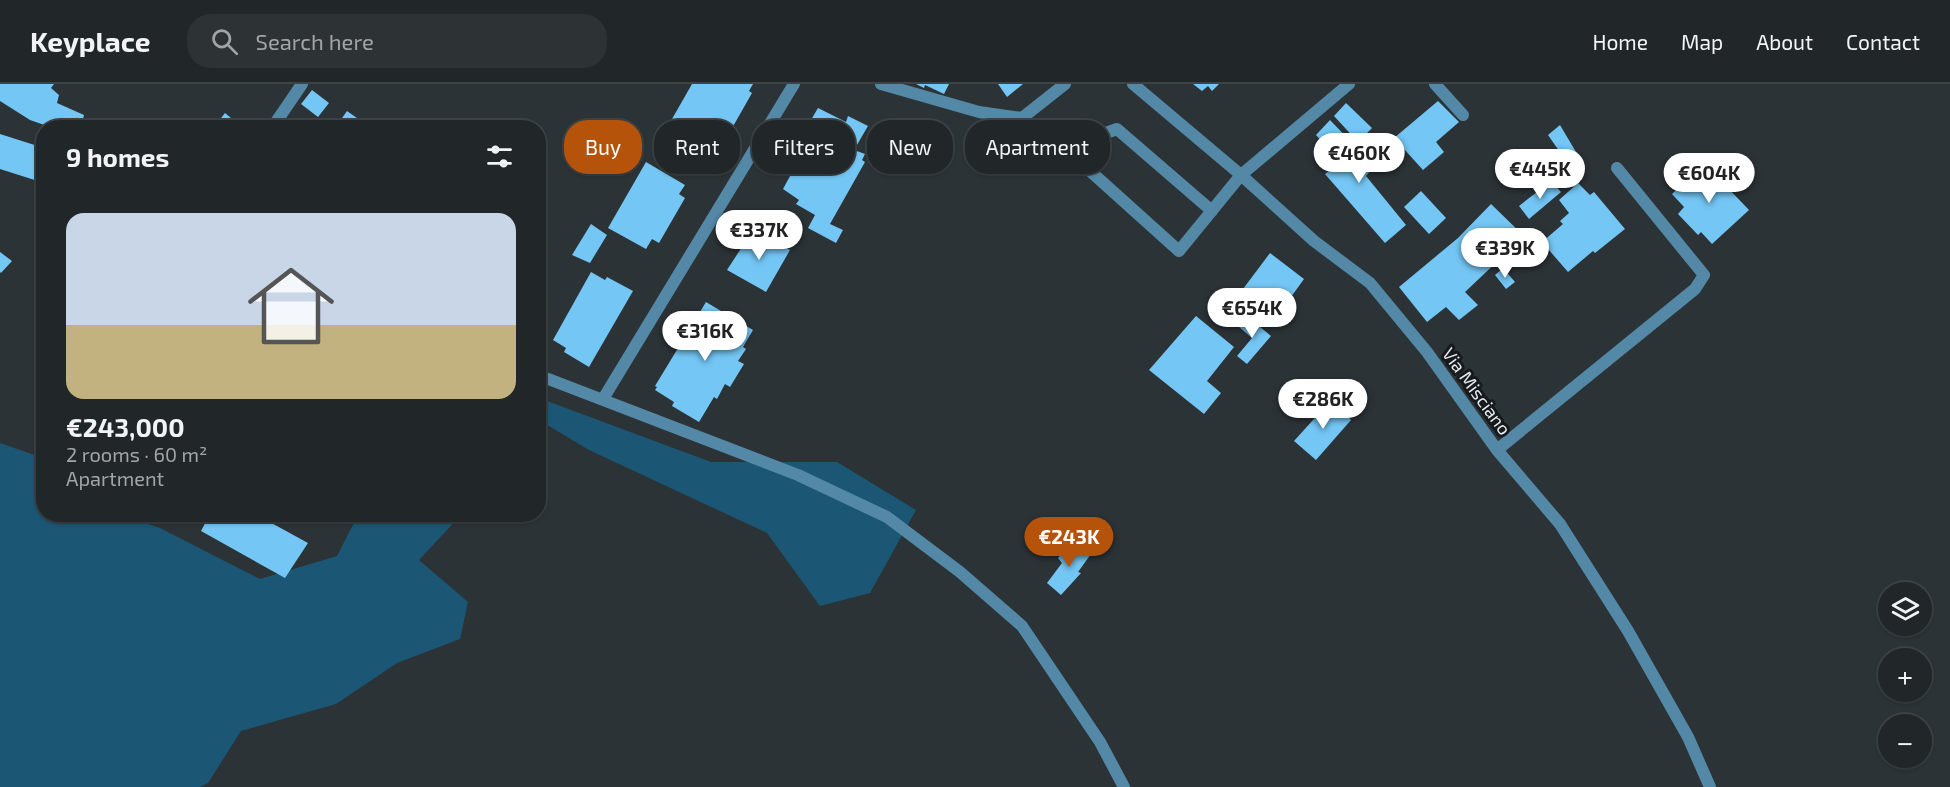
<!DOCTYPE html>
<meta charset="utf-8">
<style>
body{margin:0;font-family:"Exo 2",sans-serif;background:#2d3235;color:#f1f3f6;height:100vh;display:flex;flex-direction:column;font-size:22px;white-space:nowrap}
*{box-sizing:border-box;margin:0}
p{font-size:20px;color:#a2a5a8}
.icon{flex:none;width:33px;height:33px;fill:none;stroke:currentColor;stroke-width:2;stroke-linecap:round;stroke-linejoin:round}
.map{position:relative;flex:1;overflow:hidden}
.side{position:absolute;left:36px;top:36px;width:510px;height:402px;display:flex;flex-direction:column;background:#212629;border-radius:24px;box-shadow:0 2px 4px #0004,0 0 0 2px #3e4346}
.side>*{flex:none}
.top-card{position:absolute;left:564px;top:36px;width:570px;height:54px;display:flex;gap:12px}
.tools{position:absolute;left:1878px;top:498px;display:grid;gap:12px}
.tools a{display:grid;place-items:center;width:54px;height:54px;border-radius:50%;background:#212629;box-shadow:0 2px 4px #0004,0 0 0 2px #3e4346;font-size:30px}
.price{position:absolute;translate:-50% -51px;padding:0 14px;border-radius:21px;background:#fff;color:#222;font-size:20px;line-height:39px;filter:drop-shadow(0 2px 3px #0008)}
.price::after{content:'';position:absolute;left:50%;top:36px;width:18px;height:14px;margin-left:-9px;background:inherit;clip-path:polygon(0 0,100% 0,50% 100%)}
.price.on{background:#b45309;color:#fff}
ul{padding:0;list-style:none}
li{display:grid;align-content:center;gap:12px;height:318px;padding:0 30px}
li+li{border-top:2px solid #3e4346}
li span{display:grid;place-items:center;height:186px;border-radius:18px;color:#555}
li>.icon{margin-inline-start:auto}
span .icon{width:108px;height:108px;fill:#fffc;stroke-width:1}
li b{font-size:26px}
h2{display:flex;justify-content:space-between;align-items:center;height:72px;padding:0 30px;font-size:26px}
.pill{padding:0 21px;border-radius:24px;background:#212629;box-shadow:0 2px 4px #0004,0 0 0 2px #3e4346;font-size:21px;line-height:54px}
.pill.on{background:#b45309;color:#fff}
header{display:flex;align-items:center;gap:36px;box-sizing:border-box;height:84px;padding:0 30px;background:#212629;border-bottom:2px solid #3e4346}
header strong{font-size:28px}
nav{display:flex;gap:33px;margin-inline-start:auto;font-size:21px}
.search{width:420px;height:54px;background:#2d3235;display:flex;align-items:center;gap:15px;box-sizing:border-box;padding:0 21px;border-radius:24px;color:#a2a5a8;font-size:22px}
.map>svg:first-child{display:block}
.green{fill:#1b5674}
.building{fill:#74c6f4}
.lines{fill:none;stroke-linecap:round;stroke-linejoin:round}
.lane{stroke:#5389a7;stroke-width:12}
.street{stroke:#5389a7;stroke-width:12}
.labels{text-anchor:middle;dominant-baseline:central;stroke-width:6;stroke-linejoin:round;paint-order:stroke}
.street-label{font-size:18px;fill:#e6ebee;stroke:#171a1c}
</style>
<header>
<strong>Keyplace</strong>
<div class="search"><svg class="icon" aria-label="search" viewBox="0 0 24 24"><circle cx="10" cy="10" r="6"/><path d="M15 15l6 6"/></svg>Search here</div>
<nav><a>Home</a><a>Map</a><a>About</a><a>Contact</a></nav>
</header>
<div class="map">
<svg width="1950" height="703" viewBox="0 0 1950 703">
<rect width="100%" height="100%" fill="#2c3337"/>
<path class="green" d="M539,314l172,64h126l79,48 -46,83 -50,13 -53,-73 -178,-83 -50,-30z
M0,359l43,15 1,56 79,1 37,13 100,51 77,-23 21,-41h103l-42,45 49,42 -8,37 -63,24 -61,41 -95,27 -33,52 -8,4h-200z"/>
<path class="building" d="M0,0h54l-3,4 8,7 -2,8 27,12 -3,13h-28l-23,-8 -30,-19z
M692,0h61l-4,7 3,2 -25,44 -4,-2 -6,9 -45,-25z
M916,0h33l-5,10 -19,-9 -1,3z
M998,0h25l-16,13z
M1193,0h26l-7,7 -4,-5 -6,5z
M312,6l17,13 -11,14 -17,-13z
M1438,17l21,21 -23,20 8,10 -21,18 -29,-32z
M1346,19l26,25 -14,14 -24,-26z
M818,24l28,14 2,-6 20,10 -14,24 11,4 -3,6 3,2 -35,62 13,6 -7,13 -28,-15 7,-13 -19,-11 3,-4 -16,-11 13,-24 -5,-3 14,-22 -4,-3z
M347,27l17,12 7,5h-36z
M225,29l12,10 -4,5h-17l-1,-2z
M1330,36l26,27 -3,4 18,19 -5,6 40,49 -21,18 -60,-69 15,-12 -24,-27z
M1560,41l16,27 -12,6 -16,-23z
M0,50l44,14v35l-44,-14z
M646,78l39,23 -6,9 6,4 -26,45 -7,-4 -6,10 -38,-21z
M1704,79l45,47 -37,34 -11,-12 -3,3 -20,-21 6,-7 -12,-13z
M1551,97l10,11 -32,27 -10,-13z
M1578,99l12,12 4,-3 31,37 -30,24 -2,-2 -25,21 -26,-30 21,-18 -3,-3 9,-8 -10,-13z
M1421,107l25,27 -17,16 -25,-27z
M1491,120l38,37 -21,22 -7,-5 -36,34 13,13 -19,15 -13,-13 -19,15 -28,-35 59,-49z
M591,140l16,11 -17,28 -18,-8z
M753,146l37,20 -24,42 -39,-22z
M0,168l12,9 -11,12 -1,-1z
M1270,169l34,26 -29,40 -35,-26z
M1503,184l12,14 -9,7 -11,-14z
M591,188l14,8 2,-3 26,14 -44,76 -25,-15 2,-4 -13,-8z
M706,218l47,28 -10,17 3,2 -8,12 6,3 -14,23 -5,-3 -8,15 -3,-2 -15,25 -27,-16 2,-4 -19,-12 2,-3 -2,-1z
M1196,232l38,31 -27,34 14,12 -17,21 -55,-44z
M1247,232l24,20 -24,28 -10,-8 15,-18 -14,-12z
M1332,315l19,21 -35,40 -22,-19z
M210,430h45l53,29 -23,35 -84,-47z
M1074,457l17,13 -13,18 3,1 -20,22 -14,-12 15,-20 -4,-5z"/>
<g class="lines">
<path class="lane" d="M1435,0l28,31
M1241,91l108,-91"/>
<path class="street" d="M881,0l98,28 43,6 43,-34
M1133,0l108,91 73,66 56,42 57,69 70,98 63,74 68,107 60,106 22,50
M272,44l30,-44
M1212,127l-95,-82 -14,5 -20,23 6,13 90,81 62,-76
M538,291l260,100 89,42 73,55 62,54 78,116 24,45
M603,315l191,-315
M1497,366l198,-161 9,-14 -87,-107"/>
</g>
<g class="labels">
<g class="street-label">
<text transform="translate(1477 307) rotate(54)">Via Misciano</text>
</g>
</g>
</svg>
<div class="tools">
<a><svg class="icon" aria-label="layers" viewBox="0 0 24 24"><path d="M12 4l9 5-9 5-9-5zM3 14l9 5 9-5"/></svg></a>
<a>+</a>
<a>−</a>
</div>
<b class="price" style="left:1359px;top:100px">€460K</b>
<b class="price" style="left:1540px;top:116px">€445K</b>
<b class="price" style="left:1709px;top:120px">€604K</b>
<b class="price" style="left:759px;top:177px">€337K</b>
<b class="price" style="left:1505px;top:195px">€339K</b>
<b class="price" style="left:1252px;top:255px">€654K</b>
<b class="price" style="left:705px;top:278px">€316K</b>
<b class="price" style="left:1323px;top:346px">€286K</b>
<b class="price on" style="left:1069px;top:484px">€243K</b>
<div class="top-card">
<a class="pill on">Buy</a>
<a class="pill">Rent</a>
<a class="pill">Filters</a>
<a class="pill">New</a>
<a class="pill">Apartment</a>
</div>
<section class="side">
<h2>9 homes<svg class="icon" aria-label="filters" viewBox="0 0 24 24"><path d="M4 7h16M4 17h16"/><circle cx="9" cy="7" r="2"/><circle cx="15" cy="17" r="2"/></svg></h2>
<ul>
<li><span style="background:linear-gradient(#c9d6e8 60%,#c2b280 0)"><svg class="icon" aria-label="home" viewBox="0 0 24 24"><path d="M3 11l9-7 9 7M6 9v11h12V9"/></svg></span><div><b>€243,000</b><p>2 rooms · 60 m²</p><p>Apartment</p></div></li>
</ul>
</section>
</div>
